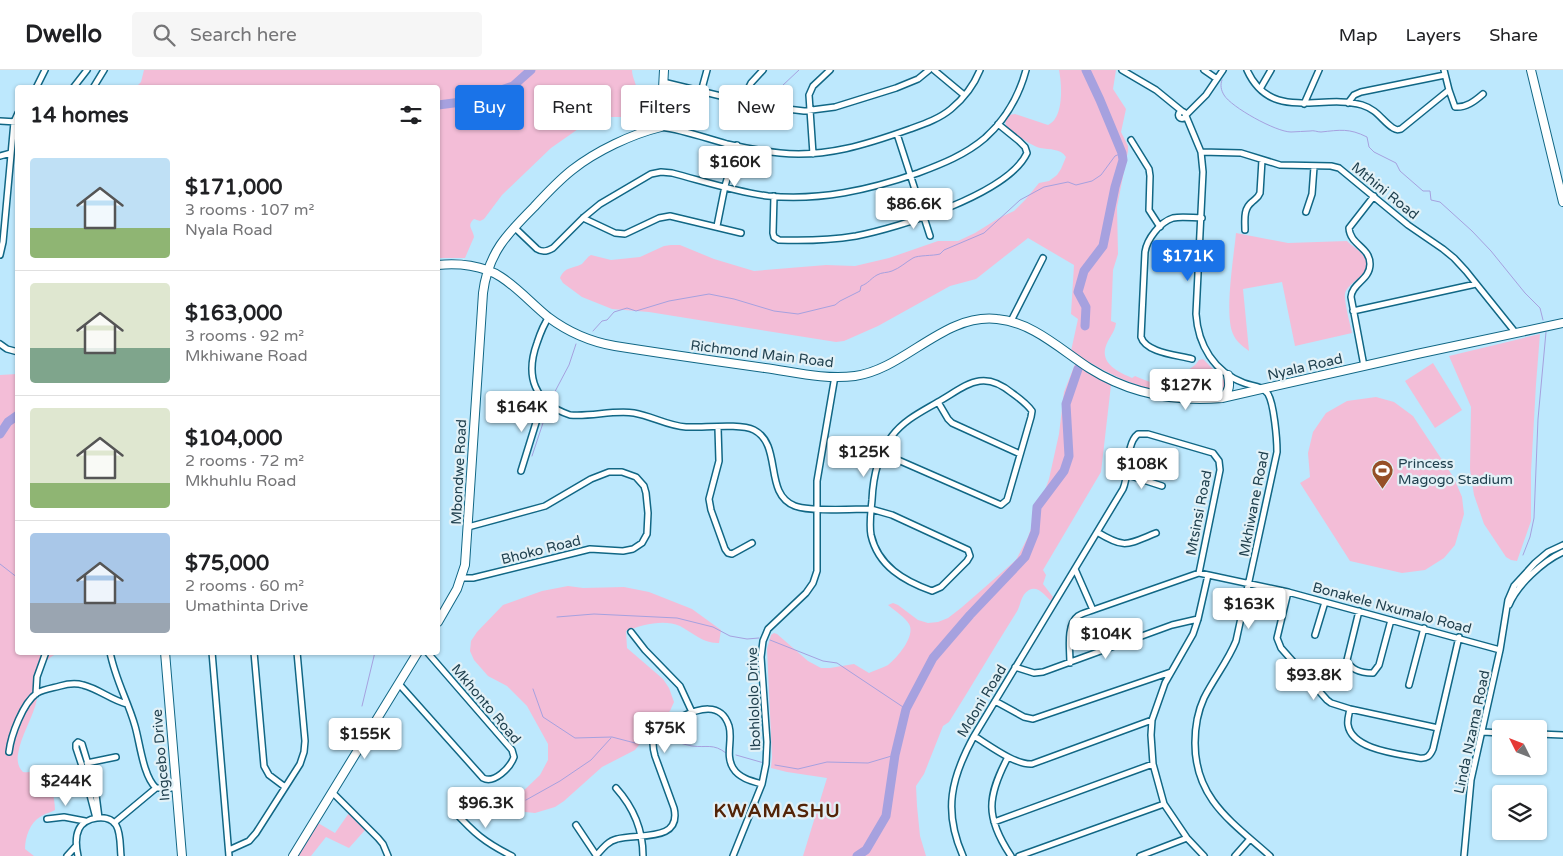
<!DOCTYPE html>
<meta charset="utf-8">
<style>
body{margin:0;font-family:"Varela Round",sans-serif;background:#f6f6f6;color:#202124;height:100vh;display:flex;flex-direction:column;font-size:19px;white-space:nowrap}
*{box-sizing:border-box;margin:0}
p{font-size:16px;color:#757577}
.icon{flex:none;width:28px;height:28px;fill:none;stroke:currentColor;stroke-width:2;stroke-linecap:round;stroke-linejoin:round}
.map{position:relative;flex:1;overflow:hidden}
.side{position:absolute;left:15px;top:15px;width:425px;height:570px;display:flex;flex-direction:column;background:#fff;border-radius:5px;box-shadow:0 1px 4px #0004}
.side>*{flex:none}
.hud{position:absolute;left:455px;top:15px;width:475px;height:45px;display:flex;gap:10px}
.needle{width:32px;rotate:312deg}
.fabs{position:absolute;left:1492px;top:650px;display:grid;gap:10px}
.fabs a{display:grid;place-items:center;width:55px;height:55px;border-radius:5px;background:#fff;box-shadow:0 1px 4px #0004;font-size:25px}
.price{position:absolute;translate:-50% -42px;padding:0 11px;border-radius:5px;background:#fff;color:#222;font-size:16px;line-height:32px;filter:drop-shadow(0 1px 2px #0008)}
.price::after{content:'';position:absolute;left:50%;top:30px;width:15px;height:11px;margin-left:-8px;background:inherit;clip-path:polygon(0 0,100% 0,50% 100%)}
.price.on{background:#1a73e8;color:#fff}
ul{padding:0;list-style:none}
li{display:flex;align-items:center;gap:15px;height:125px;padding:0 15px}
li+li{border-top:1px solid #e0e0e0}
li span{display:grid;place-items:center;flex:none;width:140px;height:100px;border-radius:5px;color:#555}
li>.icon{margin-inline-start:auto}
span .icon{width:60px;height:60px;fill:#fffc;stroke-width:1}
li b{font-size:21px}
h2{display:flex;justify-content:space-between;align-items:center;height:60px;padding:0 15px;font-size:21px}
.tag{padding:0 18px;border-radius:5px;background:#fff;box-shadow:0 1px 4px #0004;font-size:18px;line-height:45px}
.tag.on{background:#1a73e8;color:#fff}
header{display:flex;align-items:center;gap:30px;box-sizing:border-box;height:70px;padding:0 25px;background:#fff;border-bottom:1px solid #e0e0e0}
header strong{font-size:24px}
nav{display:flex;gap:28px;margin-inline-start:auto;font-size:18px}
.search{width:350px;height:45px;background:#f6f6f6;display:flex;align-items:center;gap:12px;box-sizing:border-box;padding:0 18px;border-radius:5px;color:#757577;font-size:19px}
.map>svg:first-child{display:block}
.green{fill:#f3bdd7}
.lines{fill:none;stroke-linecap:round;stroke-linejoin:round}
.stream{stroke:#a6a1df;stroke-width:1}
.river{stroke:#a6a1df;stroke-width:9}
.street-casing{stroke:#116785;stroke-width:8}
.secondary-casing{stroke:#116785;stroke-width:10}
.street{stroke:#fff;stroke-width:5}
.secondary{stroke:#fff;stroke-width:8}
.labels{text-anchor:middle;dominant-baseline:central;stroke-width:4.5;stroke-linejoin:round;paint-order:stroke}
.street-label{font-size:14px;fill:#21414f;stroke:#e2f1f7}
.poi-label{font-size:14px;fill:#21414f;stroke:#e2f1f7;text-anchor:start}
.district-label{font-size:19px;font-weight:bold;letter-spacing:1px;fill:#532407;stroke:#e2f1f7}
</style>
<header>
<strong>Dwello</strong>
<div class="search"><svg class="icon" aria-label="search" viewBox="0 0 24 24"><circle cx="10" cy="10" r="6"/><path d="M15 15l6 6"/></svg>Search here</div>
<nav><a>Map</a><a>Layers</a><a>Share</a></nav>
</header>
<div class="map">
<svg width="1563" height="786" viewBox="0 0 1563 786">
<rect width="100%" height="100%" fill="#bde8fd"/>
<path class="green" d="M144,0h488c0,6 3,11 4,16 2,10 -6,25 -12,31h-18l-25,10 -30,21 -49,47 -18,24 -4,2 -6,-2c-8,7 -1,10 0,18l-9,21h-27v-170l-302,-1 5,-5z
M1059,0h57l-3,19 13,20 -5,23 7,14v5l-11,56 1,47 -5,16 -2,51 5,2c-1,7 -4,11 -8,18 -11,21 8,30 24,37l3,-2c14,6 35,15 50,8 2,-20 6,-12 14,-24l4,-1 23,23v6l-4,5c-55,10 -107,-13 -151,-42l7,-32 -7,-5 3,-49 -46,-27 -52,41 -26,7 -72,40 -34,15 -8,1 -187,-30 -37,-3 -30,-12 -19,-14 -3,-5c5,-12 13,-9 22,-14 3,-3 5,-7 9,-9l20,5 29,-3 24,-11 7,-1h9l34,14 40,12 72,-6 29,1 34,-8 49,-17h20l17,-8 24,-15 15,-7 11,-11 14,-17 10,-2 8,-6 4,-6 5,-12c-6,-9 -16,-7 -26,-9 -12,-4 -24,-14 -34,-22l-1,-6 4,-5 6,-1 33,11c16,-7 14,-40 11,-55z
M1236,163l52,10 59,-2c5,5 14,10 18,17 10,16 -18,23 -20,36 -1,7 5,30 7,39l-57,13 -13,-64 -39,7 6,62c-7,-5 -13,-10 -16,-17 -9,-19 1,-79 3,-101z
M1540,264l-4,50 -5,88v49l-14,40 -6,-1 -5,-3 -22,-33 -10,-29 -4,-26 1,-62 -22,-51z
M1433,293l29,47 -27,18 -30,-47z
M1075,294l36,21 -10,87 -58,98 3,5 -3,9 10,13 -2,4c-6,-5 -13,-16 -22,-11 -9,5 -8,16 -13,23 -23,36 -44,73 -67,109l-6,4 -19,48 -8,12 1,20 3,30 6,20h-123l24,-78 -40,-6 -16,-4 1,-11 -5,-108 4,-14 3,-2 3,1 31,27 13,7h9l24,-4 15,9c6,-3 14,-5 19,-8 9,-7 28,-29 21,-41 -4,-7 -14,-13 -21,-19l5,-2 5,2 20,15 10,3 10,-1 10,-4 13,-10 55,-48 12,-23 21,-58 10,-45 5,-42z
M17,304l1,278 40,1c-7,3 -13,8 -16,16 -4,9 -2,21 -5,30 -4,19 -16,36 -19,55 -1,7 0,13 5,18 5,1 12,-1 16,1 12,6 16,25 16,37 -5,3 -10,3 -15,7 -10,6 -15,20 -15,32l9,7h-34v-481z
M1376,327l18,5 19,14 41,62 8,19 2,17 -9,31 -11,13 -19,12 -23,3 -52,-12 -50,-78 10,-6 -2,-24 5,-21 13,-19 21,-12z
M568,516l15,2 41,-1 25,5 43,17 29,21 -2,13c-15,1 -26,-10 -39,-17 -17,-7 -38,-1 -54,5l1,17 36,31 6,9 5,14 -4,9 -12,10 -23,29 -33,17 -38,34 -9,6 -20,6 -10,-1 -4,-4 -4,-11 23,-22 8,-15v-16l-21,-38 -20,-20 -19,-10 -14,-16 -4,-9 1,-10 6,-9 26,-27 39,-14z
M349,743l17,16 -17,19 -23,-11 -15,19h-14l21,-33 17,10z"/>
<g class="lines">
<path class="stream" d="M1222,10c-2,5 -1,10 2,15 7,12 52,37 67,37 6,0 13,-1 19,-1 4,-1 7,1 11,1 19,-2 28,-4 46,5l2,10 5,5 22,11 4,8 23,20h7l1,9 9,2 32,29 19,20 34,42 15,15 3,12
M765,32l34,-32
M593,261l9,-10 5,-1 7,-8 13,-4 9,3 33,-10 40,-7 25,5 40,12 24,3 37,-9 5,-4 20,-10 1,-5c8,-3 9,-7 16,-11 5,-3 10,-2 15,-4 8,-3 14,-9 21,-13 5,-3 20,-2 27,-4l4,-4 40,-17 36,-33 24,-13 24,-5 8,3 16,-4 9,-6 14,-19 7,-3
M550,331l19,-36 7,-21
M532,386l15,-45
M1523,485l7,-18 4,-19 4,-99 8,-87
M0,494l18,14
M557,547l37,-3 83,4 36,9 17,9 17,3 12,-1
M770,570l53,21 14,2 69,46
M533,619l10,28 32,21 37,-1 23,6 17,-7
M362,636l13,-54
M661,666c10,4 20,8 31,10 15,2 21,-3 34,7
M736,685l28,8
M775,695l23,4 29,-7 41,1 27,-8
M526,730l34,-19 31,-21 20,-22"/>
<path class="river" d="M438,35l31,-4 44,-15 18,-16
M1085,256l1,-19 -8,-15 6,-21 19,-25 12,-59 8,-27 -1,-7 -22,-53 -14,-30
M0,364l8,-12 10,-7
M857,786l9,-6 20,-34 9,-61 11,-46 27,-51 37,-43 55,-58 10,-25 2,-25 27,-36 5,-15 -3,-52 12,-35"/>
<defs>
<path id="street" d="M934,0l30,25
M1122,0l34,20 27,22
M1204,0l13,9
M1247,0c24,53 74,23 115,35 16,5 20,16 31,23 4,2 4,2 8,1l48,-39
M1444,0l5,20 6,17c11,1 20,-6 28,-13
M663,12l99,24 42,5 31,-4 61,-19 22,-9 11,-9
M36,18l9,-18
M73,18l14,-18
M93,18l11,-18
M1260,19l11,-19
M701,22l6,-22
M742,31l9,-18 12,-13
M1348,33l6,-8 7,-3 84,-17
M1304,34l15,-34
M1178.5 45a3.5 3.5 0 1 1 7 0a3.5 3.5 0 1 1-7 0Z
M1186,45l20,-20 17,-25
M1186,46l15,36 2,20 -7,142c2,31 18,58 48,69 8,3 19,3 24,11 6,10 9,45 9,58l-41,189c-8,20 -22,37 -32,57 -6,13 -9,30 -9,45 0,56 37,79 75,113
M0,51l17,1
M661,57c23,3 44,11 66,17 17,4 35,7 53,9 45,5 88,-9 130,-24 14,-5 29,-10 41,-20 12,-10 23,-24 29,-39
M897,64l33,102
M1131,70l18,29 1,7 -1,34 11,17
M1201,82l40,1 39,12 51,1 8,2 69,57 35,24 11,9 12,13 49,61
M813,84l-4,-59 4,-9 17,-16
M0,86l11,-3
M774,126l-1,37 1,4 5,3c26,1 52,0 77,-4 42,-8 152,-42 171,-83l-2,-6 -6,-6 -21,-17
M1306,142l6,-18 2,-27
M583,148l32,15 10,1 34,-16 11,-2 71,17
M717,156l8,-40 12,-41
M514,157l23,22c6,4 11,2 16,-1l30,-30 17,-14 51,-30 10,-2 11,1c31,8 64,19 96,23 52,5 101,-6 150,-23 24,-9 47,-18 67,-35 20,-18 34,-42 41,-68
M1245,160c0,-10 -2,-21 7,-28 4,-4 6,-4 8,-9l2,-33
M0,185l3,-13 11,-120 4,-9
M1353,241l123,-27
M549,247c-6,8 -9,17 -12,26 -12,33 -3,60 33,72 21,2 43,-5 64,-2 18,3 34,13 52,14 16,1 54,-4 68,3 29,15 9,64 41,76 16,6 58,3 76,3l21,6 76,35 2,6 -3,5 -26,26 -9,4c-28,-10 -54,-25 -61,-56 -2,-11 0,-24 1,-35 1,-22 6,-46 20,-64 12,-16 29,-24 46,-34 28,-16 44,-34 74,-9 7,5 15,11 20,18l-1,6 -24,83 -6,5 -119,-52
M1011,251l32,-63
M0,274l7,5 11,3
M1192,289c-14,-4 -46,-6 -51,-22l4,-85c2,-13 15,-30 28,-34 9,-2 20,0 29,0
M1364,296l-13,-69c1,-14 19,-17 19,-33 0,-17 -20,-19 -21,-36l25,-32
M938,332l10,17 4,4 68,31
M718,358l1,33 -10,38 2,11 14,39 3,4 4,1 20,-11
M521,401l22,-71
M1128,405l34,11
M1097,462c28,17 29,13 59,1
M1075,499l18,41
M1199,503l89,19 212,58
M462,508h11l117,-29 33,2 10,-2 9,-6 5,-9 1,-21 -2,-20 -2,-7 -8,-9 -14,-5h-13l-18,7 -46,27 -77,21
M1288,522l-11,46 4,10 46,52 4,3 19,6 88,19
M1509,535c8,-20 34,-44 54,-53
M1359,541l-12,49c4,11 15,13 26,13l6,-8 12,-45
M631,562l14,18 35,36 12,26
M1315,565l10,-33
M110,582c5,27 18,49 25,74 5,17 8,50 21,62l-42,35
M212,582l17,204
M254,582l10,114 5,9 16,12
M1015,597l19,6 9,-1 129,-47 26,-6
M399,614l84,94c11,6 27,-10 31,-21l-2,-7 -85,-98
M1409,615l15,-57
M36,624l1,-17 9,-25
M995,631l29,16 9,2 138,-47
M1350,639c-1,5 -3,11 -2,16 4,25 51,29 71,33 8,1 11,-2 14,-9l26,-112
M1483,662l18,1
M1539,664l24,1
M974,666c15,9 41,29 58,28l120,-44
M9,682c2,-17 14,-49 28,-59 7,-4 16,-5 23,-7 7,-2 16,-3 23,-1 16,4 28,15 44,19
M1008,687c-21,40 -23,60 3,99
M87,693l29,-6
M156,718h21
M616,718c18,20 27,41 27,68
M332,722l46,46 5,6 5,12
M453,740c21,23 31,32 59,46
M96,748l-12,-46 -8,-24v-4l2,-2 4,2 13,43 4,31
M47,749l17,-2 21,4
M994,752l159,-58
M576,755l20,30
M229,780l20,-9 7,-8 44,-69 4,-12 1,-11 -8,-89
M67,786l9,-10
M78,786c-2,-9 -3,-19 1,-27 6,-12 29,-16 37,-4 5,8 4,22 5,31
M596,786c6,-7 12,-15 21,-17 20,-6 65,4 57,-31l-19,-52c-3,-10 -3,-21 5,-28 6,-5 14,-8 21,-11 17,-8 40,-16 48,9 4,14 -4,29 4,42 6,10 18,13 29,16
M733,786l29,-72 4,-20 1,-22 -6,-85 2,-16 5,-12 38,-36 7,-10 4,-12v-90l18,-105
M963,786c-20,-45 -12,-78 11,-120l149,-247c7,-15 2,-45 15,-55h10l65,19 6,8 1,9 -21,103 -106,37c-5,2 -11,3 -15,6 -12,9 -8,33 -8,47
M1019,786l145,-52
M1140,786l47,-18
M1204,786l-17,-18 -23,-34 -11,-40 -2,-29 1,-15 13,-37 28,-49 5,-15 10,-44
M1235,786l15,-17
M1464,786l7,-76 29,-130 8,-50 6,-14 21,-23 13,-11 15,-7"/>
<path id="secondary" d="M1531,0l32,132
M438,195c20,-2 45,0 63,12 17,11 31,27 47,40 20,15 43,25 67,29 50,8 100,15 150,22 29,4 60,12 90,8 50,-7 89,-63 142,-57 35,3 63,30 92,49 41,26 86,34 133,30l195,-44 146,-31
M1222,328c8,-7 8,-13 6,-23
M438,552l19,-33 8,-24 18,-272c5,-40 24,-59 51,-86 12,-13 24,-26 38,-37 24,-19 60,-36 89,-43l3,-57
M165,582l17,204
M293,786l125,-204"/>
</defs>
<use href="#street" class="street-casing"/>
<use href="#secondary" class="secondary-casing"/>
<use href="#street" class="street"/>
<use href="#secondary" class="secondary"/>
</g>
<defs>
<symbol id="stadium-pin" viewBox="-11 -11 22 30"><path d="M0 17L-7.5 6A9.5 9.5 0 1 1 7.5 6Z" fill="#954f27" stroke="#e2f1f7"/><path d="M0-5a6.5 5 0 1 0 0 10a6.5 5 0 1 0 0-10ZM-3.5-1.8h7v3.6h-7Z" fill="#fff"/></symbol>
</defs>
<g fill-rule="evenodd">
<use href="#stadium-pin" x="1370" y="388" width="25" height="34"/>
</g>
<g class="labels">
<g class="street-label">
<text transform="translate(1385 121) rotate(39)">Mthini Road</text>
<text transform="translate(762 284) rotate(7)">Richmond Main Road</text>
<text transform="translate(1305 297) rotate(-13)">Nyala Road</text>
<text transform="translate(459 402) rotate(-87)">Mbondwe Road</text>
<text transform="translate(1254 434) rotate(-79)">Mkhiwane Road</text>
<text transform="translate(1199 443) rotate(-79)">Mtsinsi Road</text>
<text transform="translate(541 480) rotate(-14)">Bhoko Road</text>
<text transform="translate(1392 538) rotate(15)">Bonakele Nxumalo Road</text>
<text transform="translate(754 629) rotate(-92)">Ibohlololo Drive</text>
<text transform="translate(982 631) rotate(-59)">Mdoni Road</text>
<text transform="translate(486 634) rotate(50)">Mkhonto Road</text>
<text transform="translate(1472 662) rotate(-78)">Linda Nzama Road</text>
<text transform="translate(161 685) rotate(-95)">Ingcebo Drive</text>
</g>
<g class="poi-label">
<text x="1398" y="393">Princess<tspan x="1398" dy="16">Magogo Stadium</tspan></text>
</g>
<g class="district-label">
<text x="777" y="741">KWAMASHU</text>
</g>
</g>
</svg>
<div class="fabs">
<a><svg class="needle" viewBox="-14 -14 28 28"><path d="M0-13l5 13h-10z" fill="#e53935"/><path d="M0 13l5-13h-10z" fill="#757577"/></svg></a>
<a><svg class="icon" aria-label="layers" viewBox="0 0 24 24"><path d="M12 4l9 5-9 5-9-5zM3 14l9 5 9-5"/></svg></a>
</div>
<b class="price" style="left:735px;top:118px">$160K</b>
<b class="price" style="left:914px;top:160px">$86.6K</b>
<b class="price on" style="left:1188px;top:212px">$171K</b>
<b class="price" style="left:1186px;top:341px">$127K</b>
<b class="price" style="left:522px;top:363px">$164K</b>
<b class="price" style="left:864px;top:408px">$125K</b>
<b class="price" style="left:1142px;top:420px">$108K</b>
<b class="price" style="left:1249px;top:560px">$163K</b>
<b class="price" style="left:1106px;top:590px">$104K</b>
<b class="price" style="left:1314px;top:631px">$93.8K</b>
<b class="price" style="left:665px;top:684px">$75K</b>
<b class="price" style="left:365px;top:690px">$155K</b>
<b class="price" style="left:66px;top:737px">$244K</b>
<b class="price" style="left:486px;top:759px">$96.3K</b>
<div class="hud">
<a class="tag on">Buy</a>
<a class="tag">Rent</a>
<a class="tag">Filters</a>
<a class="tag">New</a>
</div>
<section class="side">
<h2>14 homes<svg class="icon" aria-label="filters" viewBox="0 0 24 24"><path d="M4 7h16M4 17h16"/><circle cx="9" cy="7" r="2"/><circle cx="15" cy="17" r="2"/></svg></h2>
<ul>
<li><span style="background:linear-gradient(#bfe0f5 70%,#8fb573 0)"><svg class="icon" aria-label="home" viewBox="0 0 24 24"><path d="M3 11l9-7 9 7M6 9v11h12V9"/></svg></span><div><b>$171,000</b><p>3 rooms · 107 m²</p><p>Nyala Road</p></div></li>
<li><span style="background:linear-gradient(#dfe7d0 65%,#7fa58c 0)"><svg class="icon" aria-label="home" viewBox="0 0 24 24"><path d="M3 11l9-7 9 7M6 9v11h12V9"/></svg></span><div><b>$163,000</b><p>3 rooms · 92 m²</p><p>Mkhiwane Road</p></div></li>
<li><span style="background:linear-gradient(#dfe7d0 75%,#8fb573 0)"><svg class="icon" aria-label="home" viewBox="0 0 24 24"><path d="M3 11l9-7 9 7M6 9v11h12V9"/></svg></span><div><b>$104,000</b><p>2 rooms · 72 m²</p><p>Mkhuhlu Road</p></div></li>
<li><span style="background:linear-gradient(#a9c7e8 70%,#9aa5b1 0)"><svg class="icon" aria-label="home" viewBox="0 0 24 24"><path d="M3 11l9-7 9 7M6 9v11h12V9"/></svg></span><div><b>$75,000</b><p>2 rooms · 60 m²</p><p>Umathinta Drive</p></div></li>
</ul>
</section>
</div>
